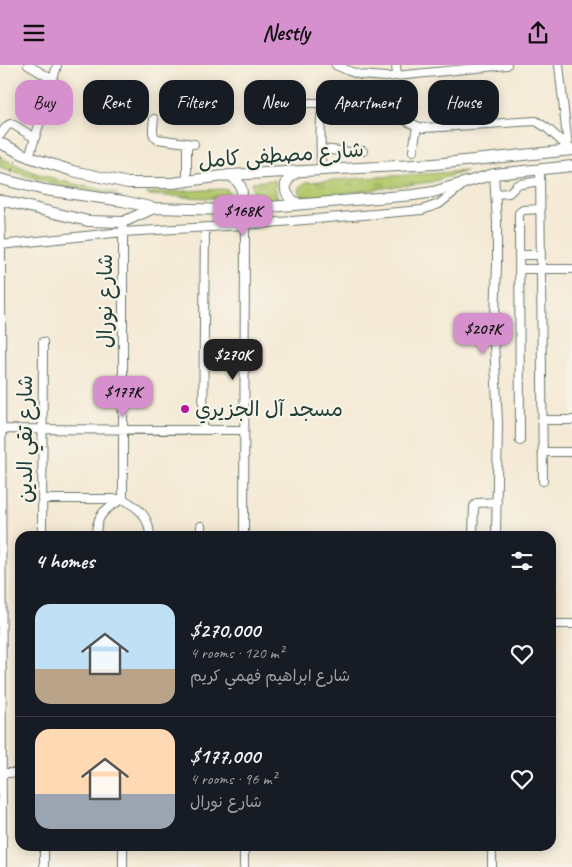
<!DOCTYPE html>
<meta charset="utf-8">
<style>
body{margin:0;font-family:Caveat,"Playpen Sans Arabic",sans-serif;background:#20242c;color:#f1f3f6;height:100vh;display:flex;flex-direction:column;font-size:19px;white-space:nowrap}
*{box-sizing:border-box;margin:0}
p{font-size:16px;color:#9ea1a6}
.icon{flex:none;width:28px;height:28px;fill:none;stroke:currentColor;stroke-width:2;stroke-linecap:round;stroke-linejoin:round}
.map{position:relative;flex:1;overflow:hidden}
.drawer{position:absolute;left:15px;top:466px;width:541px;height:320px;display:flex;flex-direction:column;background:#171b24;border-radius:15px;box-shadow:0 2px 12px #0003}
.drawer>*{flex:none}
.top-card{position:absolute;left:15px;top:15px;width:542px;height:45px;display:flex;gap:10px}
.price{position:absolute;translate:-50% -42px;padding:0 11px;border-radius:10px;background:#d690ce;color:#111;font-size:16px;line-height:32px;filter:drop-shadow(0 1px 2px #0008)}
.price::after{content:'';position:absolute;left:50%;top:30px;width:15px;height:11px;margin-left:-8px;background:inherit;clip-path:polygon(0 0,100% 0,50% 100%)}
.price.active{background:#222;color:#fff}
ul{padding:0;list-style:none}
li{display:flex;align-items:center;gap:15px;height:125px;padding:0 20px}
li+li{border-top:1px solid #363941}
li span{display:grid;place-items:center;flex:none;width:140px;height:100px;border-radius:15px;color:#555}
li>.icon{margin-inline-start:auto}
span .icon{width:60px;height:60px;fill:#fffc;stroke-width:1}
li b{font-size:21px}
h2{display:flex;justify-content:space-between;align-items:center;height:60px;padding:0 20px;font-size:21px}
.pill{padding:0 18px;border-radius:15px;background:#171b24;box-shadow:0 2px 12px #0003;font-size:18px;line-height:45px}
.pill.active{background:#d690ce;color:#111}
header{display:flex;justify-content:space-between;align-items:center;height:65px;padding:0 20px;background:#d690ce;color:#111;font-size:22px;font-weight:800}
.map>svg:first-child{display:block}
.grass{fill:url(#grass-tufts);stroke:#6a8350}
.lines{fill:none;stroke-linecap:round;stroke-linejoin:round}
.minor-casing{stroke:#6a796c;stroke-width:10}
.major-casing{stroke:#6a796c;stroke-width:12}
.path{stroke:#6a796c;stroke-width:1;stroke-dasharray:4 4;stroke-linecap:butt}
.minor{stroke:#fff;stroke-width:8}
.major{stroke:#fff;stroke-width:10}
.poi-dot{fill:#b5179e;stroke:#f7f3e8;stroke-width:2}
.labels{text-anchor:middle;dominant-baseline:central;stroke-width:4.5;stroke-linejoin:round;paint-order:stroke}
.street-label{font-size:21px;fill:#1f3d34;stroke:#f7f3e8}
.poi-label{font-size:21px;fill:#1f3d34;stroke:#f7f3e8;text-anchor:start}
</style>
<header><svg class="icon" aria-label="menu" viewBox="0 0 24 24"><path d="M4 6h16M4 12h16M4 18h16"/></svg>Nestly<svg class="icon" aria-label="share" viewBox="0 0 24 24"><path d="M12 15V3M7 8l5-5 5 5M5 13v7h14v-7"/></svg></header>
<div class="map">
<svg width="572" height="802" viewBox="0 0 572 802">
<defs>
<pattern id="grass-tufts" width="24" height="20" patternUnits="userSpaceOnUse" patternTransform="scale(1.25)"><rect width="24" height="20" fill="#b4c96d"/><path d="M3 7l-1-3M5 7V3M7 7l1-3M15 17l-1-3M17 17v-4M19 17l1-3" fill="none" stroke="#92a45a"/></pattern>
</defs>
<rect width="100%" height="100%" fill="#f7f3e8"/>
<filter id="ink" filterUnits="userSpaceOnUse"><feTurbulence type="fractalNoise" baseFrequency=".02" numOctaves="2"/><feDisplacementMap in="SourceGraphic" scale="10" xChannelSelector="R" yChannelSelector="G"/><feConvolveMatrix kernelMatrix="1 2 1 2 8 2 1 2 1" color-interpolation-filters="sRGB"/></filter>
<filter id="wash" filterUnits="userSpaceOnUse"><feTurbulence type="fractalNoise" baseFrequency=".0096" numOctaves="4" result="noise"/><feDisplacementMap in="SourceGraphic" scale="20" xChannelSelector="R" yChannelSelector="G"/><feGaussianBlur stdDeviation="1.12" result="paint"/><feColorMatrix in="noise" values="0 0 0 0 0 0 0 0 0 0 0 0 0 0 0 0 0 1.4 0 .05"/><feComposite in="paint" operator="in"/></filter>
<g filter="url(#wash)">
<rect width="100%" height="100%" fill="#f4e9d4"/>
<path class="grass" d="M0,92l30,14 31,10 57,12 -13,1 -49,-9 -56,-18z
M466,106l-35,11 -125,16 -5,-3 -2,-5 2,-4 5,-4z
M275,115l1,13 3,7 -27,2 1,-14 -2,-6z
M223,124l5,1 2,4 -2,3 -3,2 -77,-4 -1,-2z"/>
</g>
<g filter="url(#ink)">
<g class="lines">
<defs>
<path id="minor" d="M28,0l25,15
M336,0l13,6 12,4 24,2 122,-12
M396,0l1,11
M559,0l9,82
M338,23l79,38 6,2 113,-7 11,7 21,19
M287,38h35
M154,54c-1,8 -3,16 3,20l37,5
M444,62c4,-13 14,-13 26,-13 6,0 11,-1 17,0l3,5 1,5
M0,70l7,-9 3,-2 4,1 21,13
M321,84l29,3 13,-1
M413,86l4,-25
M29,92l24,-77 4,-15
M540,104l3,312
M321,105c0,-28 -3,-57 6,-84
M494,109l3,48v43l-3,77 4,81 -2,113
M187,116v-38
M495,129l14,-1 8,-8 4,-1 19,-3
M0,142l1,38 1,622
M0,180l123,-13 122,-7 177,-15 17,-6 25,-20
M519,190h22
M519,204h53
M542,355h30
M2,364l242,1
M203,365l2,-203
M520,376l-1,-224v-4l4,-3 17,-1
M542,387h30
M42,434h81c16,9 26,17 27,37
M123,434v-270
M201,461v10
M42,471l1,-194
M96,471c0,-20 8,-27 25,-36
M244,471l1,-311
M473,471l1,-30 3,-3 20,-1
M551,559h21
M2,708h18
M44,781v21
M123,802v-21
M244,802v-21
M492,802v-21"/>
<path id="major" d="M0,78l29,14 44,14 55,12h45l57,-8 204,-11 138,-14
M298,107c-18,8 -15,25 1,32
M230,110c15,10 16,23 2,35
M0,114l45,11 78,11 31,7 78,2 182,-15 19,-3 61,-18 78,-8
M0,135l88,21 35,1 31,-14"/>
</defs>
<use href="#minor" class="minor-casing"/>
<use href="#major" class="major-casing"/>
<path class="path" d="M0,94l2,-5
M11,107l5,-12"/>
<use href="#minor" class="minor"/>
<use href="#major" class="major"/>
</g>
</g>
<circle class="poi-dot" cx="185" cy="344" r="5"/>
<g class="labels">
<g class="street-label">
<text transform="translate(281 90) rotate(-4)">شارع مصطفى كامل</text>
<text transform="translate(105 236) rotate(-90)">شارع نورال</text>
<text transform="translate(25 374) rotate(-90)">شارع تقي الدين</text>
</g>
<g class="poi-label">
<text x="195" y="344">مسجد آل الجزيري</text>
</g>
</g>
</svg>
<b class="price" style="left:243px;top:172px">$168K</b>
<b class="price" style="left:483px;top:290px">$207K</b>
<b class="price active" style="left:233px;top:316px">$270K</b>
<b class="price" style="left:123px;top:353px">$177K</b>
<div class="top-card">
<a class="pill active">Buy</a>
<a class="pill">Rent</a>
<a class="pill">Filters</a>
<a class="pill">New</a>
<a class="pill">Apartment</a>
<a class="pill">House</a>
</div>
<section class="drawer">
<h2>4 homes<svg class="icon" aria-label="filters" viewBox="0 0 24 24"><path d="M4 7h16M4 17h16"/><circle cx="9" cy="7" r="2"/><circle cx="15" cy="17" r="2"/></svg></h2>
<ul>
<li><span style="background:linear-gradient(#bfe0f5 65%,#b9a48a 0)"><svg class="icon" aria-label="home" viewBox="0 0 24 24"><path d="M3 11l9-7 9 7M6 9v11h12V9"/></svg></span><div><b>$270,000</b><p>4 rooms · 120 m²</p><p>شارع ابراهيم فهمي كريم</p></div><svg class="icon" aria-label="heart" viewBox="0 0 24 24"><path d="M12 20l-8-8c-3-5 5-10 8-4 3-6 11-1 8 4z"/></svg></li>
<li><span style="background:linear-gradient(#ffd9b3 65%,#9aa5b1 0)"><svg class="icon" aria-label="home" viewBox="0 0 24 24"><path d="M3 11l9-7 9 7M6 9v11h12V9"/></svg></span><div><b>$177,000</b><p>4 rooms · 96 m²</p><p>شارع نورال</p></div><svg class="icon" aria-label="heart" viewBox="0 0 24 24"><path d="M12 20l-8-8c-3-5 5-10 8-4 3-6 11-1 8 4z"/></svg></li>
</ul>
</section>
</div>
